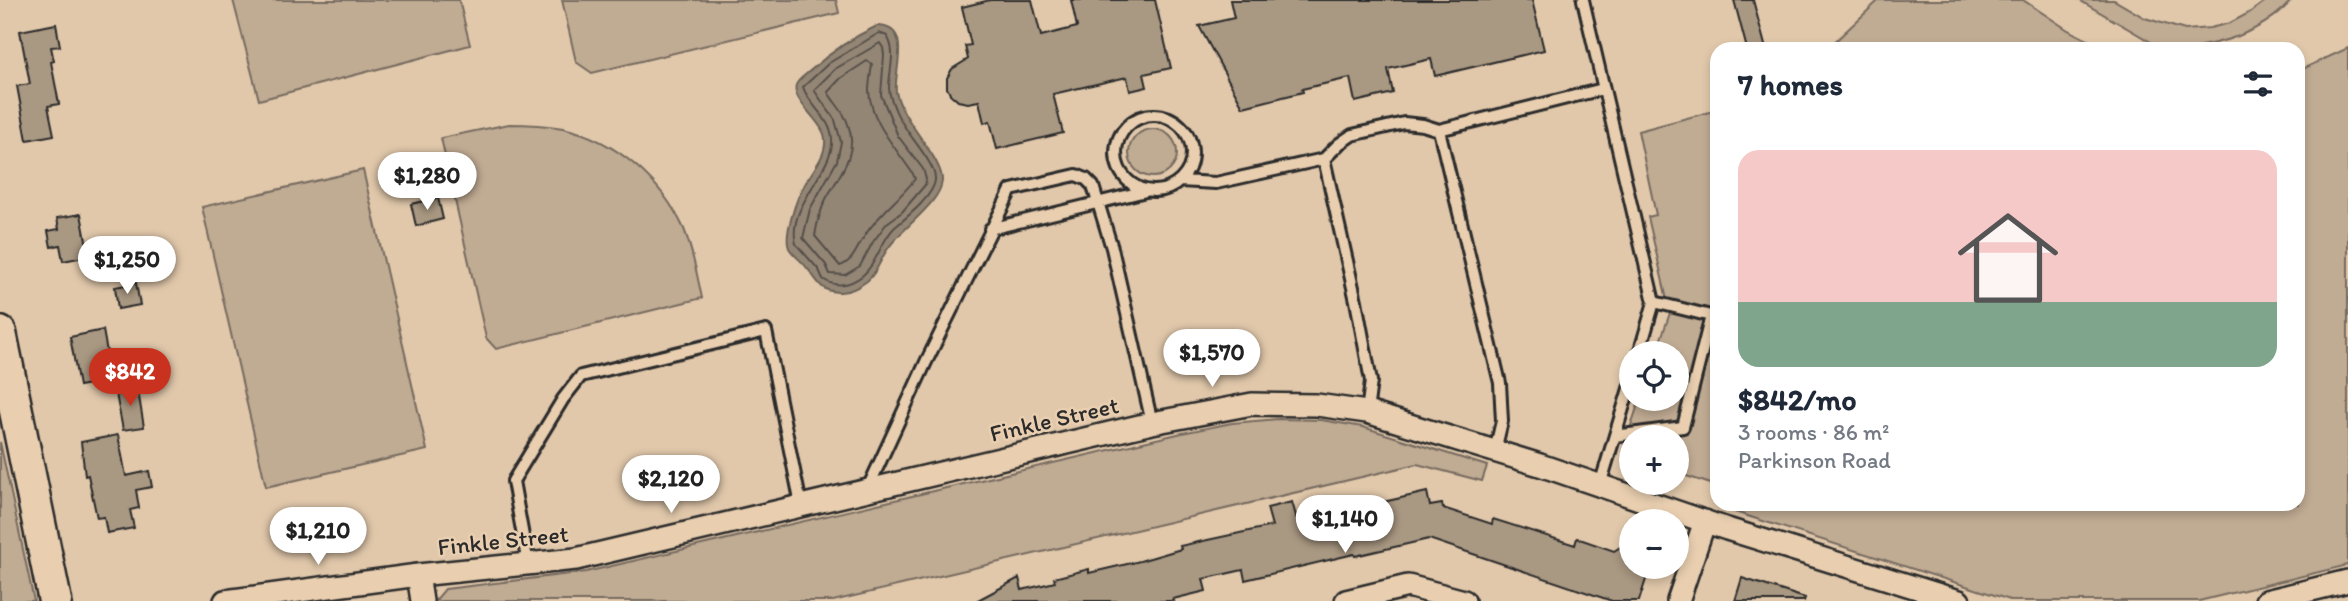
<!DOCTYPE html>
<meta charset="utf-8">
<style>
body{margin:0;font-family:Itim,sans-serif;background:#f6f6f7;color:#1f2937;height:100vh;display:flex;flex-direction:column;font-size:26px;white-space:nowrap}
*{box-sizing:border-box;margin:0}
p{font-size:23px;color:#747a83}
.icon{flex:none;width:38px;height:38px;fill:none;stroke:currentColor;stroke-width:2;stroke-linecap:round;stroke-linejoin:round}
.map{position:relative;flex:1;overflow:hidden}
.side{position:absolute;left:1710px;top:42px;width:595px;height:469px;display:flex;flex-direction:column;background:#fff;border-radius:21px;box-shadow:0 4px 10px #0003}
.side>*{flex:none}
.tools{position:absolute;left:1619px;top:341px;display:grid;gap:14px}
.tools a{display:grid;place-items:center;width:70px;height:70px;border-radius:50%;background:#fff;box-shadow:0 4px 10px #0003;font-size:35px}
.price{position:absolute;translate:-50% -60px;padding:0 16px;border-radius:24px;background:#fff;color:#222;font-size:23px;line-height:46px;filter:drop-shadow(0 2px 4px #0008)}
.price::after{content:'';position:absolute;left:50%;top:42px;width:21px;height:16px;margin-left:-10px;background:inherit;clip-path:polygon(0 0,100% 0,50% 100%)}
.price.active{background:#c8321e;color:#fff}
ul{padding:0;list-style:none}
li{display:grid;align-content:center;gap:14px;height:371px;padding:0 28px}
li+li{border-top:2px solid #e0e1e3}
li span{display:grid;place-items:center;height:217px;border-radius:21px;color:#555}
li>.icon{margin-inline-start:auto}
span .icon{width:126px;height:126px;fill:#fffc;stroke-width:1}
li b{font-size:30px}
h2{display:flex;justify-content:space-between;align-items:center;height:84px;padding:0 28px;font-size:30px}
.map>svg:first-child{display:block}
.green{fill:#c0ab93;stroke:#766b5f;stroke-width:2}
.water{fill:#948675;stroke:#6a6257;stroke-width:2}
.lines{fill:none;stroke-linecap:round;stroke-linejoin:round}
.shore{stroke:#554f49;stroke-width:2}
.building{fill:#a99882;stroke:#2b2b2b;stroke-width:2}
.lane-casing{stroke:#2b2b2b;stroke-width:16}
.street-casing{stroke:#2b2b2b;stroke-width:26}
.secondary-casing{stroke:#2b2b2b;stroke-width:37}
.lane{stroke:#e9cfb0;stroke-width:10}
.street{stroke:#e9cfb0;stroke-width:21}
.secondary{stroke:#e9cfb0;stroke-width:32}
.labels{text-anchor:middle;dominant-baseline:central;stroke-width:5;stroke-linejoin:round;paint-order:stroke}
.street-label{font-size:24px;fill:#2b2b2b;stroke:#e9cfb0}
</style>
<div class="map">
<svg width="2348" height="601" viewBox="0 0 2348 601">
<rect width="100%" height="100%" fill="#e1c8ab"/>
<filter id="ink" filterUnits="userSpaceOnUse"><feTurbulence type="fractalNoise" baseFrequency=".0143" numOctaves="2"/><feDisplacementMap in="SourceGraphic" scale="14" xChannelSelector="R" yChannelSelector="G"/><feConvolveMatrix kernelMatrix="1 2 1 2 8 2 1 2 1" color-interpolation-filters="sRGB"/></filter>
<g filter="url(#ink)">
<path class="green" d="M233,0h226l11,45 -211,55z
M562,0h274l3,13 -247,60 -16,-11z
M1879,0h144l45,30 37,19h-278z
M2079,0h35l31,18 40,12 25,-2 20,-5 19,-10 18,-13h25c-24,27 -56,40 -91,46l-2,3h-36z
M2348,48v517l-149,36h-186l-278,-89 3,-8h560v-433z
M1717,110v376l-40,-13 -1,-35h-45v20l-8,-3v-6l17,-50h36v-45l-20,-1 14,-40 -22,-96 8,-2 -18,-84z
M509,124c18,0 36,1 54,4 53,12 99,53 121,101 9,22 13,46 18,69l-206,51 -10,-11 -45,-200z
M1129 153a24 24 0 1 1 48 0a24 24 0 1 1-48 0Z
M363,170l64,280 -161,37 -64,-280z
M1278,419l43,1 42,7 124,39 -5,15 -65,-17 -584,137h-398l10,-12 141,-17 596,-139 50,-10z
M0,442l34,159h-34z"/>
<path class="water" d="M877,26c37,0 16,46 19,66 6,30 47,66 46,89 -2,23 -42,48 -55,69 -7,10 -10,23 -20,31 -8,6 -19,12 -29,11 -19,-1 -20,-12 -31,-24 -5,-7 -14,-13 -18,-20 -3,-7 -1,-14 0,-21 3,-12 6,-24 12,-36 7,-16 26,-33 24,-52 -1,-17 -34,-38 -29,-54 2,-6 11,-11 15,-15 20,-18 42,-33 66,-44z"/>
<g class="lines">
<path class="shore" d="M879,33l8,3c10,16 2,34 2,52 0,7 3,14 6,21 7,21 39,51 40,69 1,16 -28,39 -40,49 -14,13 -18,37 -33,49 -12,9 -27,12 -39,3l-4,-9 -23,-26c-10,-38 39,-75 36,-105 -1,-21 -23,-33 -29,-52l26,-24z
M880,43l3,5 1,7 -3,40 17,41 25,33 3,10 -1,6 -23,27 -15,11 -14,19 -13,24 -15,9 -15,-1 -4,-9 -23,-27 7,-29 27,-48 4,-19 -6,-22 -21,-30 21,-21z
M867,61l5,3c-1,9 -3,18 -3,27 2,32 28,58 44,83l2,5c-16,21 -38,36 -51,58 -8,12 -10,24 -24,29l-25,-30c2,-13 5,-25 11,-37 13,-24 33,-45 22,-75 -4,-13 -14,-21 -20,-32l13,-14z"/>
</g>
<path class="building" d="M990,0h42l9,36 36,-9 -6,-27h84l16,68 -27,6 3,13 -17,4 -3,-14 -74,17 10,39 -66,16 -7,-28 -6,2 -5,-22 -11,2 -10,-2 -8,-7 -3,-6v-10l5,-9 16,-10 -3,-13 6,-1 -9,-38z
M1230,0h302l12,50 -109,26 -4,-17 -43,10 5,24 -38,9 -5,-24 -48,11 1,3 -60,15 -44,-81 35,-8z
M1734,0h19l13,49h-19z
M56,24l4,22 -9,1 3,14 -3,1 8,42 -11,2 6,29 -27,5 -10,-54 13,-2 -10,-53z
M438,198l5,21 -27,7 -5,-22z
M81,214l8,42 -26,5 -3,-16 -9,2 -3,-16 11,-2 -2,-11z
M136,283l4,22 -22,4 -3,-22z
M103,330l9,50 -33,6 -9,-49z
M137,385l7,42 -21,3 -8,-41z
M118,435l8,41 23,-5 3,16 -16,3 3,18 -9,2 4,18 -27,5 -3,-16 -7,1 -9,-43 -3,1 -4,-34z
M1427,492l3,14 12,-2 1,4 49,16 1,-5 82,26 2,-7 37,13 8,-5 9,21h19l-11,34h-27l-183,-62 -74,17 -1,-2 -109,26 -2,-10 -40,9 3,12 -33,8 1,2h-198l43,-23 3,12 33,-8 -1,-4 35,-9v4l51,-12 41,-12 -1,-3 92,-20 -5,-18 25,-6 6,21 47,-11 -1,-5 25,-6 1,4z
M1742,578l63,20 -1,3h-69z"/>
<g class="lines">
<defs>
<path id="lane" d="M1583,0l71,302 -15,52
M1116 153a38 38 0 1 1 76 0a38 38 0 1 1-76 0Z
M1439,130l61,253 2,38 -7,30
M1324,159l32,142 15,80 -4,31
M1180,181l36,2 108,-24 15,-15 13,-9 52,-12 19,2 16,5 164,-41
M990,229l156,-38
M1615,436l68,-9 28,-111 -57,-14
M1600,485l31,-103
M867,490l59,-128 85,-172 65,-15 10,4 7,7 19,62 40,175
M528,564l-15,-83 50,-82 18,-23 185,-45 35,174"/>
<path id="street" d="M418,575l4,26
M225,601l193,-26 158,-16 576,-136 100,-19 65,1 50,7 173,53 187,64 232,72
M1346,601l62,-15 56,15
M1678,601l27,-80
M2266,601l82,-20"/>
<path id="secondary" d="M0,333l55,268"/>
</defs>
<use href="#lane" class="lane-casing"/>
<use href="#street" class="street-casing"/>
<use href="#secondary" class="secondary-casing"/>
<use href="#lane" class="lane"/>
<use href="#street" class="street"/>
<use href="#secondary" class="secondary"/>
</g>
</g>
<g class="labels">
<g class="street-label">
<text transform="translate(1054 419) rotate(-13)">Finkle Street</text>
<text transform="translate(503 540) rotate(-6)">Finkle Street</text>
</g>
</g>
</svg>
<div class="tools">
<a><svg class="icon" aria-label="locate" viewBox="0 0 24 24"><circle cx="12" cy="12" r="6"/><path d="M12 2v4M12 18v4M2 12h4M18 12h4"/></svg></a>
<a>+</a>
<a>−</a>
</div>
<b class="price" style="left:427px;top:212px">$1,280</b>
<b class="price" style="left:127px;top:296px">$1,250</b>
<b class="price" style="left:1212px;top:389px">$1,570</b>
<b class="price active" style="left:130px;top:408px">$842</b>
<b class="price" style="left:671px;top:515px">$2,120</b>
<b class="price" style="left:1345px;top:555px">$1,140</b>
<b class="price" style="left:318px;top:567px">$1,210</b>
<section class="side">
<h2>7 homes<svg class="icon" aria-label="filters" viewBox="0 0 24 24"><path d="M4 7h16M4 17h16"/><circle cx="9" cy="7" r="2"/><circle cx="15" cy="17" r="2"/></svg></h2>
<ul>
<li><span style="background:linear-gradient(#f6c9c9 70%,#7fa58c 0)"><svg class="icon" aria-label="home" viewBox="0 0 24 24"><path d="M3 11l9-7 9 7M6 9v11h12V9"/></svg></span><div><b>$842/mo</b><p>3 rooms · 86 m²</p><p>Parkinson Road</p></div></li>
</ul>
</section>
</div>
